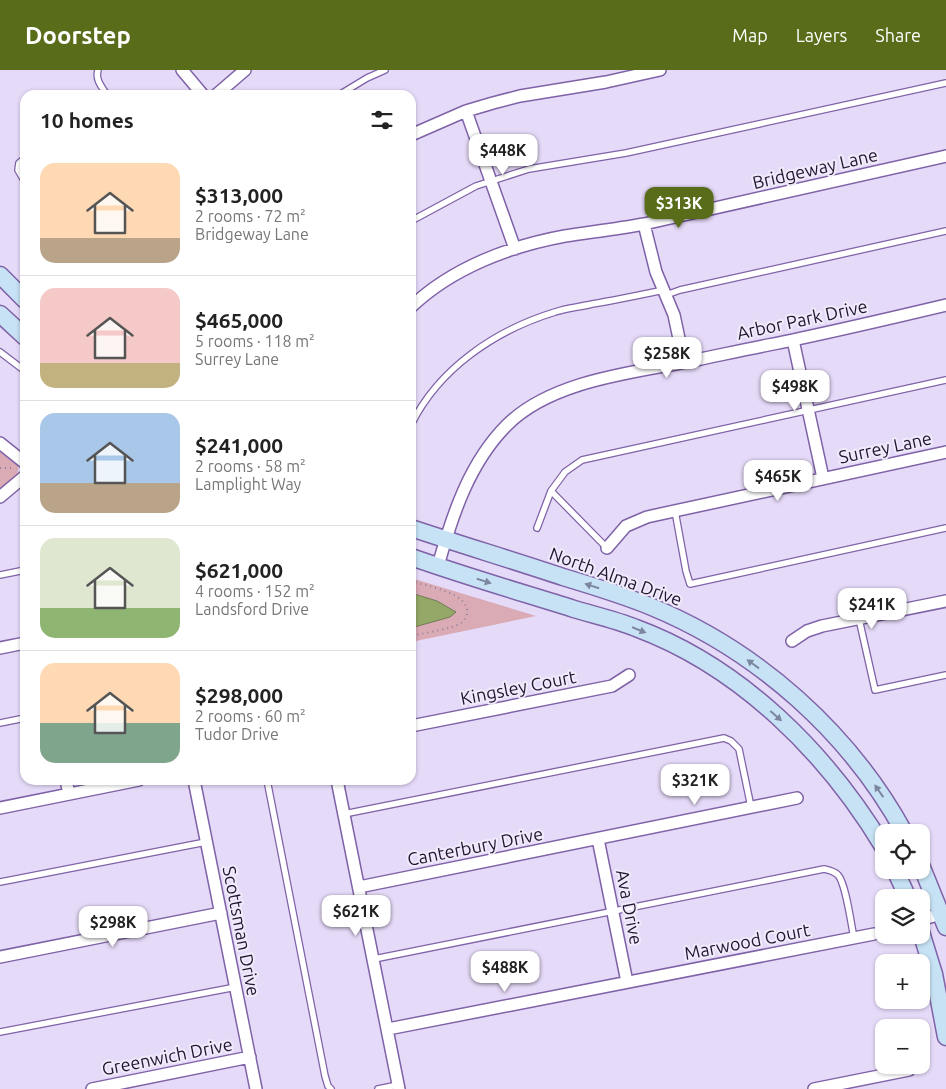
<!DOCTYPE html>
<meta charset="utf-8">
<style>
body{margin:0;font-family:Ubuntu,sans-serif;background:#f2f2f2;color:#222;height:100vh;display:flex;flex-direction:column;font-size:19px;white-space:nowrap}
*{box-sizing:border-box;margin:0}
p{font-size:16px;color:#767676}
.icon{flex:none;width:28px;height:28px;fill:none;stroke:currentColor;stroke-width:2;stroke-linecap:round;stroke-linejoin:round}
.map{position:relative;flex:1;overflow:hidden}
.side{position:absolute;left:20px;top:20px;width:396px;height:695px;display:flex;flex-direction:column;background:#fff;border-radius:15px;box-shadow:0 1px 4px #0004}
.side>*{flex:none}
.buttons{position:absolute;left:875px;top:754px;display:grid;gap:10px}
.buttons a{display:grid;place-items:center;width:55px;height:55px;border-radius:10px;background:#fff;box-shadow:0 1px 4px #0004;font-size:25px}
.price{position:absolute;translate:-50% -42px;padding:0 11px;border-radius:10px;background:#fff;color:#222;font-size:16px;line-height:32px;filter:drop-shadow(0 1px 2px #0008)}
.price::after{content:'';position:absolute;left:50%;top:30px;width:15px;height:11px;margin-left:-8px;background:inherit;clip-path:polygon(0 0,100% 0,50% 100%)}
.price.on{background:#586c19;color:#fff}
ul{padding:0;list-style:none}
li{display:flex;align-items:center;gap:15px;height:125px;padding:0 20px}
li+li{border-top:1px solid #e0e0e0}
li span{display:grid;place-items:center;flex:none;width:140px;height:100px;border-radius:15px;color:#555}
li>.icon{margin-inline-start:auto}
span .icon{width:60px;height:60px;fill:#fffc;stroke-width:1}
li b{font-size:21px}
h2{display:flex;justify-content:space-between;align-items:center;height:60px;padding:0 20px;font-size:21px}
header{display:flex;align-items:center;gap:30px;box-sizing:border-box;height:70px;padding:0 25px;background:#586c19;color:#fff}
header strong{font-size:24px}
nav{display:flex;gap:28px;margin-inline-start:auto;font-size:18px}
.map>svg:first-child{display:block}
.green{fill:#daaab5}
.water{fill:#94a867;stroke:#727c57}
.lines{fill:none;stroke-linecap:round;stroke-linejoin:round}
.service-casing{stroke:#7f62a7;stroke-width:8}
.minor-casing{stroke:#7f62a7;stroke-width:14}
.secondary-casing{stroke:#7f62a7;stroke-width:19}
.path{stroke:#8d809e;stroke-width:2;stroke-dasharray:1 4;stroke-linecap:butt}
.service{stroke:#fff;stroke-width:5.5}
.minor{stroke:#fff;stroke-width:11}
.secondary{stroke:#c6e2f4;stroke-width:16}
.oneway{fill:#7c869c}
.labels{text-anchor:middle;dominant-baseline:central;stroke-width:4;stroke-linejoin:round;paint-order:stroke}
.street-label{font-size:18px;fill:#221531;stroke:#f0ebfa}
</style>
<header>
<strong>Doorstep</strong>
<nav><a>Map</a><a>Layers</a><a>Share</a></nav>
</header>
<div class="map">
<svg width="946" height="1019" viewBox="0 0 946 1019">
<rect width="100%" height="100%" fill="#e6daf9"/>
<path class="green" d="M0,379l18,14c1,17 -6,19 -18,29z
M411,508l125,38 -125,26z"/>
<path class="water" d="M411,523l26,8 19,11 -6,5 -39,11z"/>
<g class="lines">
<defs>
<path id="service" d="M98,0c-3,10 4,17 9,25
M339,25l28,-17 18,-8
M25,88l-6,5 -1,7 7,12
M411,151l65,-35 53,-17 97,-16 320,-70
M666,225l14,-5 266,-59
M0,282l25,19
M411,355c28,-57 85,-95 144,-113 12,-4 25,-5 37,-8 24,-4 48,-9 72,-14
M551,421l56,57
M675,441l11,60 4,13 256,-56
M537,458l14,-37 14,-19 17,-12 364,-80
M0,505l25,-5
M859,549l16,71 71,-15
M0,653l25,-5
M267,710l58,296 3,10 3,3
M344,744l380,-76 7,3 8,8 12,58
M0,812l206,-40
M374,889l450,-90c5,1 10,2 14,6 8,9 13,49 16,63
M0,962l236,-45
M378,1019l20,-4"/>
<path id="minor" d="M182,0l21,25
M216,25l29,-25
M466,41l49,138
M411,65l55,-24 27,-8 27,-7 86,-14 54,-12
M644,154l12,48 18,43 10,47
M411,237c41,-39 99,-61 154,-71 26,-4 52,-7 79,-12l302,-68
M793,270l30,138
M0,373l25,20
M0,427l25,-21
M607,478l19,-22 21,-9 299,-65
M438,496c14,-50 31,-103 69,-141 41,-41 114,-51 169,-61 31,-6 61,-13 92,-19 60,-12 119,-26 178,-40
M792,571l15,-10 15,-5 124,-25
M0,578l25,-5
M411,656l201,-40 17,-11
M66,710l3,14
M194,710l62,309
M337,710l62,309
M0,738l139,-28
M598,769l29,143
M359,817l438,-89
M921,850l25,-8
M0,887l221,-44
M388,959l486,-95
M92,1019l158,-32
M814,1019l95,-19"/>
<path id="secondary" d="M0,205l25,25
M0,244l25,23
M411,458c51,17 101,32 152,49 30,9 60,18 89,30 106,44 197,125 252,225
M411,487c54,19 109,35 163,52 20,6 42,11 62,19 105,39 191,125 248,220
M921,795l25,62
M895,800l13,28
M921,862l13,42 12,63"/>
</defs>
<use href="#service" class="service-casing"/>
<use href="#minor" class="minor-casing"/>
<use href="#secondary" class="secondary-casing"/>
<path class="path" d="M0,398h13
M411,511c15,5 60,12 56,33 -1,4 -3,7 -6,9 -9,6 -38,10 -50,13"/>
<use href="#service" class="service"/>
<use href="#minor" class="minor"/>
<use href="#secondary" class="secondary"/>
</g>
<defs><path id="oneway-solid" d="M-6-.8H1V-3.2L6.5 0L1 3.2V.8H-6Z" transform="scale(1.25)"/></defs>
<g class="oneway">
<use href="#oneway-solid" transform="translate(484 511) rotate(17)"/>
<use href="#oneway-solid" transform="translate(592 516) rotate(-162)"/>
<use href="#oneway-solid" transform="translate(639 560) rotate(22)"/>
<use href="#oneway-solid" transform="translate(753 594) rotate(-144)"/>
<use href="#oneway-solid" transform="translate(776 646) rotate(41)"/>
<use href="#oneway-solid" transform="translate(879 721) rotate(-125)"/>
</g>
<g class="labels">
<g class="street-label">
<text transform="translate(815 98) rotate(-13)">Bridgeway Lane</text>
<text transform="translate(802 249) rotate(-12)">Arbor Park Drive</text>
<text transform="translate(885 377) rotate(-12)">Surrey Lane</text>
<text transform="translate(616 506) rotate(20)">North Alma Drive</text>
<text transform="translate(518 617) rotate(-11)">Kingsley Court</text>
<text transform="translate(475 776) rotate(-11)">Canterbury Drive</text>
<text transform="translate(630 837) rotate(79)">Ava Drive</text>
<text transform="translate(242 861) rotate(79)">Scottsman Drive</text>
<text transform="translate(747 871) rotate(-11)">Marwood Court</text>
<text transform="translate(167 986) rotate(-11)">Greenwich Drive</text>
</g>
</g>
</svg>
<div class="buttons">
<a><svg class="icon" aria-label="locate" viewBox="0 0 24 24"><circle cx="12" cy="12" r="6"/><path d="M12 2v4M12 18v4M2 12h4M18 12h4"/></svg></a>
<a><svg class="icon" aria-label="layers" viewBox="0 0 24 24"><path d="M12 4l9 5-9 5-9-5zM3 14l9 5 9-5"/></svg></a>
<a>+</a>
<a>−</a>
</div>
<b class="price" style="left:503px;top:106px">$448K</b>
<b class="price on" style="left:679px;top:159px">$313K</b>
<b class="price" style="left:667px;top:309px">$258K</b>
<b class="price" style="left:795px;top:342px">$498K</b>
<b class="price" style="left:778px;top:432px">$465K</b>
<b class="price" style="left:872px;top:560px">$241K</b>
<b class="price" style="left:695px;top:736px">$321K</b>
<b class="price" style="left:356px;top:867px">$621K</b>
<b class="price" style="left:113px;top:878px">$298K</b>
<b class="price" style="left:505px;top:923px">$488K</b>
<section class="side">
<h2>10 homes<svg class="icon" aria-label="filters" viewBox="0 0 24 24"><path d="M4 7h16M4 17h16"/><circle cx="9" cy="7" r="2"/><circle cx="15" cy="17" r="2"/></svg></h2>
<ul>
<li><span style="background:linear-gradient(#ffd9b3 75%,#b9a48a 0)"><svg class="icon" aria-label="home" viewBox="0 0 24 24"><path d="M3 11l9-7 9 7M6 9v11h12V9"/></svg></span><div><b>$313,000</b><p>2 rooms · 72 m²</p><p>Bridgeway Lane</p></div></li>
<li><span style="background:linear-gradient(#f6c9c9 75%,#c2b280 0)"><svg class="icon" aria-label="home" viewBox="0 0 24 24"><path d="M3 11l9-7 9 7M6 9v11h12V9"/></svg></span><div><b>$465,000</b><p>5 rooms · 118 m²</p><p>Surrey Lane</p></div></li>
<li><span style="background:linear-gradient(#a9c7e8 70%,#b9a48a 0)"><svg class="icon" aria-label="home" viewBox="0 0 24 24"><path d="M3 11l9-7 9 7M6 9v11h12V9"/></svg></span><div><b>$241,000</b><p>2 rooms · 58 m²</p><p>Lamplight Way</p></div></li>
<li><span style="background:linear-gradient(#dfe7d0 70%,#8fb573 0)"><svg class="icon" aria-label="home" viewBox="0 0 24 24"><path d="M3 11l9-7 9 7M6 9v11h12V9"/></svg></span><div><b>$621,000</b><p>4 rooms · 152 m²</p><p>Landsford Drive</p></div></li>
<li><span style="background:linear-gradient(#ffd9b3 60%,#7fa58c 0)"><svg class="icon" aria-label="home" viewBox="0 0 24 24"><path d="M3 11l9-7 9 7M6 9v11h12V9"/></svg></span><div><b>$298,000</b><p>2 rooms · 60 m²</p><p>Tudor Drive</p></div></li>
</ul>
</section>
</div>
